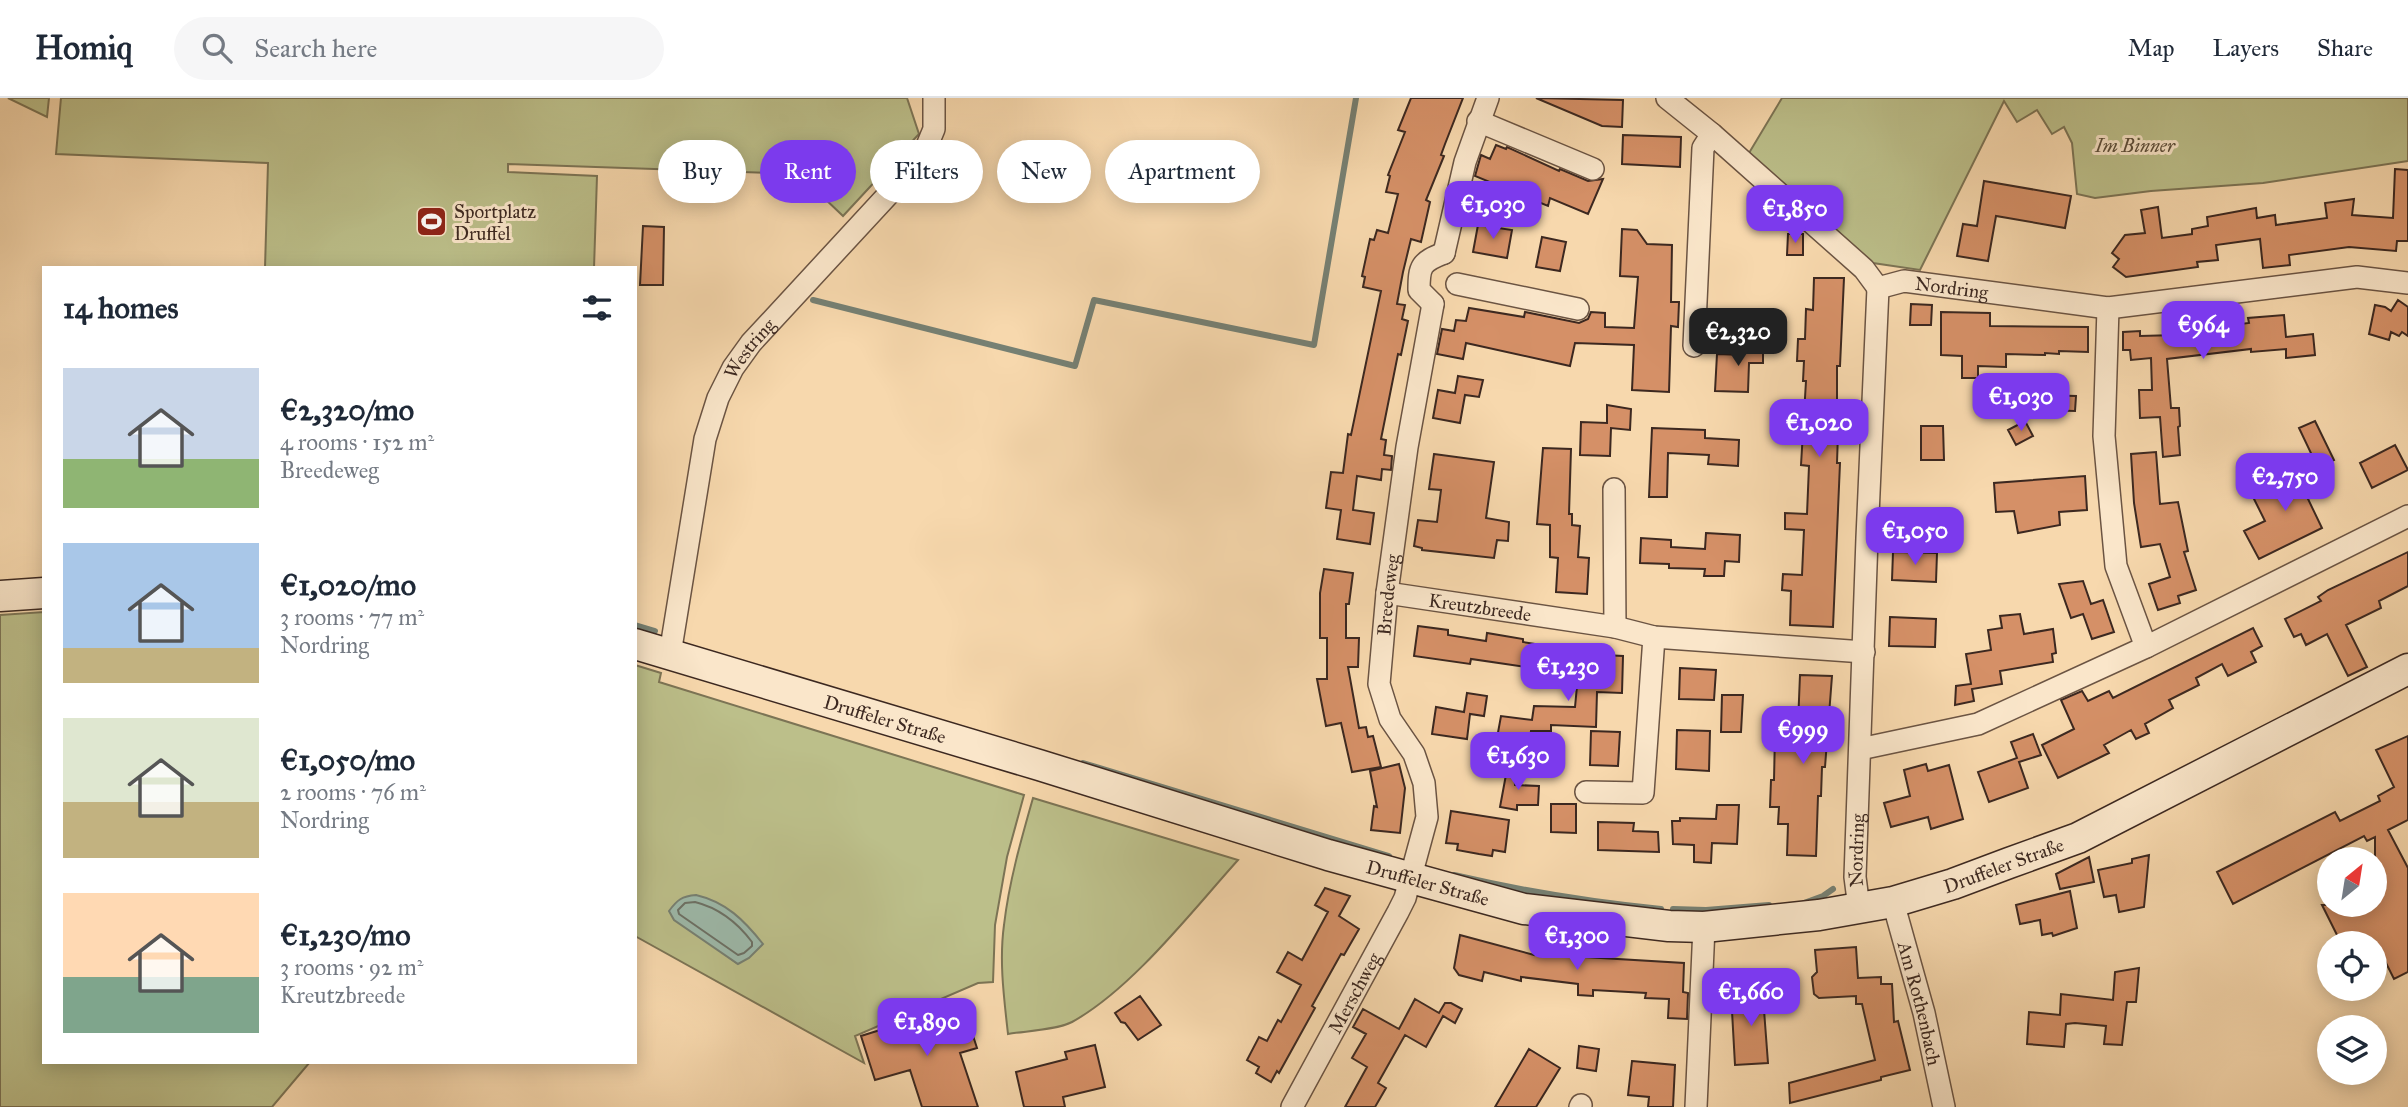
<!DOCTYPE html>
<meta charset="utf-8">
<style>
body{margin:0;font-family:"IM FELL Great Primer",serif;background:#f6f6f7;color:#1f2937;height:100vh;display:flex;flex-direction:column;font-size:26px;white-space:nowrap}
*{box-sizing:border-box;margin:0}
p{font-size:23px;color:#747a83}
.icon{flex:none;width:38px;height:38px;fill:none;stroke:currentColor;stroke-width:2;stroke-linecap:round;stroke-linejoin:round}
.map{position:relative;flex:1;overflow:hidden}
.sheet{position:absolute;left:42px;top:168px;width:595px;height:798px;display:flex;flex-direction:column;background:#fff;border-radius:0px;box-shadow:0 4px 18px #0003}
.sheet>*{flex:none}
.top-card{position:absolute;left:658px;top:42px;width:665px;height:63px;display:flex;gap:14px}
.needle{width:46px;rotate:30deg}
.buttons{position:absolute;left:2317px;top:749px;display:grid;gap:14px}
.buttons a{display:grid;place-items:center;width:70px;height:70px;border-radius:50%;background:#fff;box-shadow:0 4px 18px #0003;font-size:35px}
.price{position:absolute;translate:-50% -60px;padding:0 16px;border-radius:14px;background:#7c3aed;color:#fff;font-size:23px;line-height:46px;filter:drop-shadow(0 2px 4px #0008)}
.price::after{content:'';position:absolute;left:50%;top:42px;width:21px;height:16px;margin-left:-10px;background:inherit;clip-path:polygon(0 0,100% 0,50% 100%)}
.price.selected{background:#222;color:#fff}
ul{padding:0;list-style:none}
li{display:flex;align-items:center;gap:21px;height:175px;padding:0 21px}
li span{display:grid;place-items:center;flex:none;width:196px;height:140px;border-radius:0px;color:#555}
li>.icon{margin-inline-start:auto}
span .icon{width:84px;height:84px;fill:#fffc;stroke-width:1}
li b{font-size:30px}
h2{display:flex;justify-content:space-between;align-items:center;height:84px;padding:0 21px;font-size:30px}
.tag{padding:0 24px;border-radius:32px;background:#fff;box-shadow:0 4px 18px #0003;font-size:24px;line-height:63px}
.tag.selected{background:#7c3aed;color:#fff}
header{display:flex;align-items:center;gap:42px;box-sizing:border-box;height:98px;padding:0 35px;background:#fff;border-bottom:2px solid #e0e1e3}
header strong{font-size:33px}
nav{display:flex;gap:38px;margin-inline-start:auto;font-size:24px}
.search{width:490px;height:63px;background:#f6f6f7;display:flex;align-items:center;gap:18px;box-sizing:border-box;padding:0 24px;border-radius:38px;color:#747a83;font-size:26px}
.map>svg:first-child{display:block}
.green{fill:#bcbf8a;stroke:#7c7455;stroke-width:2;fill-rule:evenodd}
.water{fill:#9dbaab;stroke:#768073;stroke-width:2}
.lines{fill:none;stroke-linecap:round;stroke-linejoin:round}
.shore{stroke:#6c7166;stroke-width:2}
.stream{stroke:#768073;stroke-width:6}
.building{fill:#d59067;stroke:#3c2820;stroke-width:2}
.street-casing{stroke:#6b5443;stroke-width:24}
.secondary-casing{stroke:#3c2820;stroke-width:33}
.street{stroke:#fae6ca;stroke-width:21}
.secondary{stroke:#fae6ca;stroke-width:30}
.labels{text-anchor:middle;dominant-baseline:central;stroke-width:6;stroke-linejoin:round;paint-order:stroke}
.park-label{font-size:19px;font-style:italic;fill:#5c4e3a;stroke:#fae6ca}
.poi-label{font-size:19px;fill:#3c2820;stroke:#fae6ca;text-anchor:start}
.street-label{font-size:19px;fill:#3c2820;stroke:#fae6ca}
</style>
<header>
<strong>Homiq</strong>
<div class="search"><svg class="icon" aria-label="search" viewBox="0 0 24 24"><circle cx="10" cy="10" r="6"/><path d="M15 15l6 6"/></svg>Search here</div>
<nav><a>Map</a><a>Layers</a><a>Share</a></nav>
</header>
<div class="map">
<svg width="2408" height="1009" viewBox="0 0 2408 1009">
<rect width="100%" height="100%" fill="#f7d8ad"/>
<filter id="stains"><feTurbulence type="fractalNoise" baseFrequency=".00286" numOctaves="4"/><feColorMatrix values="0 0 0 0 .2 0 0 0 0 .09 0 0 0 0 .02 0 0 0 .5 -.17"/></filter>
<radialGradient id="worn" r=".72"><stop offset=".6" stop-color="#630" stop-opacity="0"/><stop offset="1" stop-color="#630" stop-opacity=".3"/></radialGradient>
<path class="green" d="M8,0h41l-2,19z
M61,0h846l12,36 -76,82 -44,-42 -291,-10v8l89,4 -3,92h-329l3,-105 -212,-9z
M1782,0h626v63l-145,22 -112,8 -56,7 -18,-4 -5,-51 -8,-16 -12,7 -15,-24 -20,12 -13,-21 -84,169 -47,-7 -124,-110z
M44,514v450h266l-38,45h-272v-492z
M635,567l26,8 -2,9 365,113 -17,62 -12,68 -2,57 -15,1 -123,53 9,27 -229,-127zM696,797l42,69 -34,-25z
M1033,700l205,62c-46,51 -106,129 -166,162 -15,8 -47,9 -64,12 -4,-36 -9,-73 -4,-109 5,-43 17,-85 29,-127z"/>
<path class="water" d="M696,797c30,7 48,25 67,49l-14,14 -11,6 -64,-44 -5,-9c8,-11 13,-15 27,-16z"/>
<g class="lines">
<path class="shore" d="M695,804c24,6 42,20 57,40v4l-8,7 -6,2 -59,-41 -1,-4 7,-7z"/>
<path class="stream" d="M813,202l262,66 19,-66 220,45 42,-247
M635,527l20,6
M1083,665l306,93
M1454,777c69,16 137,27 207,34
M1804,805l19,-7 10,-7
M1673,811l33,1 63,-5"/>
</g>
<path class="building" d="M1411,0h52l-18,46 -4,11 3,1 -18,44 4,2 -9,40 -10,-3 -8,33 -6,32 8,1 -3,14 6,2 -7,34 -3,-1 -17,85 5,1 -2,15 8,1 -1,14 -9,-1 -1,11 -24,-4 -4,34 21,3 -4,31 -33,-5 4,-29 -15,-2 5,-36 12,1 5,-39 3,1 30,-144 -18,-4 2,-10 -3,-1 8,-37 4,1 3,-10 11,3 10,-39 -12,-2 4,-16 -2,-1 17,-43 -7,-2z
M1536,0l87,2 -1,27 -20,-1z
M1623,37l58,2 -1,30 -58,-3z
M1496,47l10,4 1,-2 52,24 1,-2 28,12 15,-2 -15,35 -38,-16 -2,8 -73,-30 6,-21 9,4z
M2395,71l13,1v71h-11l-1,10 -47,-4 -60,8 1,10 -27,3 -3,-29 -44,6 2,15 -21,2 1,5 -72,10 -13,-10 6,-8 -7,-6 13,-18 20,-2 -4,-23 17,-3 4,31 30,-4v-5l16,-3 -1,-9 49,-9 1,10 18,-3 1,10 51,-7 -2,-15 29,-4 -2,16 41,3z
M1984,83l87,15 -6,32 -69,-12 -8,45 -31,-5 6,-32 14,2z
M1478,127l34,5 -5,28 -34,-6z
M643,128l21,1 -1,58h-23z
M1622,131l15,1 10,14 25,1 -1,57h8l-1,25 -7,-1 -2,66 -37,-2 2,-45 -59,-2 -5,23 -104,-23 -3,16 -26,-5 5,-25 12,2 2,-11 10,1 3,-13 55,9 1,-5 54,11 9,-4 3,-7 14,1v14l29,1 4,-51 -18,-1z
M1788,136h15v21h-16z
M1542,139l24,5 -6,29 -24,-4z
M1814,180h30l-4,88h-3v37h2l-2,60h3l-7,164 -43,-2 1,-34 -9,-1 1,-16 19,1 2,-45 -19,-1v-16l22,1 2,-48 -8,-1 5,-84h-3l1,-20h-7l1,-22h7l1,-30 7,1z
M2398,202l10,7v29l-6,-4 -3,4 -8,-4 -2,8 -20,-6 6,-29 10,2 6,4z
M1911,206l21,1 -1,20h-21z
M1941,214l49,1v13l98,1v25l-29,-1v3l-14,-1v2l-39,-1v13l-28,-1v12h-16v-22l-21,-1z
M2284,217l2,22 27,-3 2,21 -29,3v-9l-35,3v-3l-84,10 4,49h8l1,18 -2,1 2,28 -17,2 -3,-40 -20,1 -1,-28h13l-1,-32 -20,2 -1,-10h-7v-18l17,-1v5l37,-1 -1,-6 24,-3 1,3 48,-6 -1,-5z
M1744,243h19v22h-14l-1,29 -33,-1 2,-37 27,1z
M1458,278l25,4 -4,17 -14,-2 -5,28 -27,-5 5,-28 17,3z
M2007,296l69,2 -1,15 -68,-2z
M1607,307l24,4 -1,21 -19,-2 -1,28 -30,-1 1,-33 26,1z
M2025,323l8,15 -17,9 -8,-15z
M2315,323l19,39 -16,8 -19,-40z
M1921,328h22l1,34h-23z
M1652,330l53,2v8l34,2 -1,26 -30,-2 1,-9 -41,-2 -1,44h-18z
M2395,347l13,25 -36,18 -12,-25z
M1543,350l28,1 -2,65h3v11l8,1 -2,31 11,1 -2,36 -31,-2 2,-34 -8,-1v-32l-13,-1z
M2156,354l4,52 18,-2 10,49 -4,1 12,38 -18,6 2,7 -22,7 -9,-26 21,-7 -10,-33 -19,3 -7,-44 -3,-49z
M1434,356l60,8 -8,56 23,4 -1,19 -11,-1 -3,18 -72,-8v-2l-8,-2 4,-26 19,2 4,-32 -12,-1z
M2305,367l14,28 -11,6 14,29 -63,31 -15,-28 21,-10 -13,-26 37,-18 -2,-3z
M2085,378l2,34 -28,2 1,13 -42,8 -4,-22 -18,1 -2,-29z
M1706,435l34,2 -1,27 -14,-1 -1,15h-20l1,-7 -36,-1v-4l-29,-1 1,-25 30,2v7l34,2z
M1893,454l44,1 -1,29 -44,-2z
M2408,454v34l-29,15 2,7 -35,17 21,42 -19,9 -21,-42 -21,11 -5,-11 -7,3 -9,-18 36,-18 -3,-4 10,-7z
M1324,471l29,4 -4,31h-3v34h13l-1,29h-10l11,61 7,-1 2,10 5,-1 8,31 -29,5 -11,-49 -15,3 -9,-47h10v-41h-7v-45z
M2083,483l8,23 12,-4 11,32 -22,7 -9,-25 -12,4 -12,-34z
M2020,516l4,20 29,-5 3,24 -4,1 1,8 -53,9 2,13 -30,5 2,12 -19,4 1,-19 15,-2 -5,-30 25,-4 -3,-20 14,-2 -2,-12z
M1890,519l46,2 -1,28 -46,-1z
M1418,528l30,4v5l38,6 1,-8 36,6v3l19,3 -3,24 -68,-10 -1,5 -56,-8z
M2253,530l9,18 -11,6 5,10 -28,14 -6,-12 -26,14 3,7 -30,15 4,8 -28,16 4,9 -13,6 -5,-9 -27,15 5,8 -51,25 -16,-33 32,-16 -13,-29 21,-9 6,10 21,-10 4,7z
M1582,556l41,2 -1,37 -25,-1 -1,35 -45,-2v6h-20l-3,20 -24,-4 -7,-9 4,-22 31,4 2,-14 41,1 2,-21h4z
M1680,570l36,2 -2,30 -35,-1z
M1800,577l32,1 -7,91h-3l-1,29h-3l-2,60 -29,-1 1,-31h-10l1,-17h-9l1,-27h3l1,-46 19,1 1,-11h3z
M1467,595l20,3 -3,20 -14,-2 -3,25 -35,-5 4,-27 28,5z
M1722,597h21l-2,37h-20z
M1677,632l33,1 -1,40 -33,-2z
M1591,633l29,1 -2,34 -28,-1z
M2033,636l8,21 -22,7 9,26 -39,14 -11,-30 39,-14 -6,-16z
M2408,638v84l-20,10 20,38v104l-14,7 -18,-36h-35l-19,-38h53v-68l-8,4 -3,-5 -131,68 -16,-32 118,-60 5,9 40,-20 -2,-5 16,-9 -18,-37z
M1399,666l6,24 -5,45 -29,-3 3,-24 3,1 -7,-36z
M1508,666l6,1 1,20 24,1 -1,19h-21v5l-17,-3z
M1926,666l2,7 21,-6 14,54 -32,10 -3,-12 -37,10 -7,-24 26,-7 -6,-26z
M1551,706h25v29l-25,-1z
M1717,707h22l-2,39 -25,-1 -1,20 -17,-1v-17l-21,-1 -1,-23h8v-3l36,1z
M1451,713l58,9 -4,32 -12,-2 -1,6 -13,-2 -22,-4 1,-6 -12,-1z
M1598,724l36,1 -1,8 25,1 1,20 -61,-2z
M2149,757l-5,52 -25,5 -3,-17 -12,2 -6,-27 34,-7v-4z
M2089,759l5,25 -34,7 -4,-15z
M1325,790l25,8 -11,20 20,13 -15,26 -3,-1 -29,52 3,2 -36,65 -2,-2 -6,11 -15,-9 3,-6 -12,-7 12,-23 8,4 11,-21 3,2 20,-37 -24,-13 11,-20 14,8 26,-48 -13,-7z
M2070,793l7,37 -24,8 -1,-3 -10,2 -2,-15 -20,4 -4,-19z
M1460,837l74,20 1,-6 33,5v2l116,7 -1,29 5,1 -1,26 -19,-1 1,-19 -24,-1 1,-5 -53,-3v6l-15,-1v-11l-57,-7v4l-37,-9 -2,9 -23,-6 -5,-7z
M1856,849l2,31 23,-1v7h11l2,38 4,-1 12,49 -29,7v3l-91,23 -1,-20 86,-23 -13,-56h-6v-8l-37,2 -5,-4 -2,-17 5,-5 -2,-22z
M2139,870l-3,34h-9l-5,43 -18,-1 2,-18 -31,-3 -9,1 -2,23 -37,-3 2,-32 31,3 1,-21 52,6 2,-28z
M1758,894v3l13,-1 1,16h-8l4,53 -33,2 -3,-54h5l-1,-17z
M1140,898l21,29 -23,15 -13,-17 -4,-1 -6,-9z
M1415,901l24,14 6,-10h6l11,6 -7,14 -12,-7 -17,31 -21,-12 -27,48 8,5 -11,19h-30l22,-40 -15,-9 14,-24 -13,-7 10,-18 36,20z
M964,910l13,40 -17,5 18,54h-56l-12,-37 -35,10 -14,-44 35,-11 1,5z
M1095,947l10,42 -42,10 2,10h-41l-8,-35 51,-13 -2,-7z
M1579,948l20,3 -3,22 -19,-3z
M1529,951l31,19 -24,39h-41z
M1632,963l43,4 -2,42h-25l1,-10 -21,-2z"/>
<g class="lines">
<defs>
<g id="street">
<path d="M1667,0l45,36 152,135 14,19"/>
<path d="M1478,23l115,48"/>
<path d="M1444,155l21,-91 23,-64"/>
<path d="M1457,186l121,25"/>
<path id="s1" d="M1878,190l26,-7 204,27 249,-31 51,6"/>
<path d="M1433,206l-14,-14c0,-24 2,-28 25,-37"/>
<path d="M2108,210l-4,128 12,130 30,81"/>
<path d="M1694,248l9,-198 9,-14"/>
<path d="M1614,391l1,138"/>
<path id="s2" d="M1387,495l228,34 39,10 210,15"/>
<path id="s3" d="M670,556l35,-215 13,-41 15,-30 18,-25 171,-185 12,-29v-31"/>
<path d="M1860,651l118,-25 168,-77 262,-131"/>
<path d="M1586,694l57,1 11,-156"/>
<path id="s4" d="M1893,804l31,111 20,94"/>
<path id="s5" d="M1859,810l-4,-31 12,-339 11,-250"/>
<path id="s6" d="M1292,1009l106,-195 7,-14 22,-81 -3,-34 -10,-29 -24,-35 -11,-35 8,-91 20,-146 26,-143"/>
<path d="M1580,1009l1,-2"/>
<path d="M1696,1009l8,-180"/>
</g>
<g id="secondary">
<path d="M0,498l44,-3"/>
<path id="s7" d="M635,546l404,121 289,90 196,54 145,17 35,1 115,-12 74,-13 60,-18 56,-21 69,-25 330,-169"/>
</g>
</defs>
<use href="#street" class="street-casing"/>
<use href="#secondary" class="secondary-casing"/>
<use href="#street" class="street"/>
<use href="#secondary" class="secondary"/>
</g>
<defs>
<symbol id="stadium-square" viewBox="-11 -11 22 22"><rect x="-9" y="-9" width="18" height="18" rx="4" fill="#8f2418" stroke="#fae6ca"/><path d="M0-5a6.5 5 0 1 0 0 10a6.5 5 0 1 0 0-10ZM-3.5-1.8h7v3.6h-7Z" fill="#fff"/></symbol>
</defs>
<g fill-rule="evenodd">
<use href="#stadium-square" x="414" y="106" width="35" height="35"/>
</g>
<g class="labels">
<g class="park-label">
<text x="2135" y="47">Im Binner</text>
</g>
<g class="poi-label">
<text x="454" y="113">Sportplatz<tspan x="454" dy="22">Druffel</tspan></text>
</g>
<g class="street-label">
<text stroke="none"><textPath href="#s1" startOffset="75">Nordring</textPath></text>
<text stroke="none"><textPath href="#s3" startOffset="320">Westring</textPath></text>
<text stroke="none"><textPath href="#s6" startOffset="555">Breedeweg</textPath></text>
<text stroke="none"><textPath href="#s2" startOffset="94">Kreutzbreede</textPath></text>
<text stroke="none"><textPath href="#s7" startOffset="261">Druffeler Straße</textPath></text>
<text stroke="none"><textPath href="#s5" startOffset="58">Nordring</textPath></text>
<text stroke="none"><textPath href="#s7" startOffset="1416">Druffeler Straße</textPath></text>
<text stroke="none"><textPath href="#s7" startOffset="828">Druffeler Straße</textPath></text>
<text stroke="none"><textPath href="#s6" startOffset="130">Merschweg</textPath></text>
<text stroke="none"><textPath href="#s4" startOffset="105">Am Rothenbach</textPath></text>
</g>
</g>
<rect width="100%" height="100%" filter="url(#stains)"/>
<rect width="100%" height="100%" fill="url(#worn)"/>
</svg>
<div class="buttons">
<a><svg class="needle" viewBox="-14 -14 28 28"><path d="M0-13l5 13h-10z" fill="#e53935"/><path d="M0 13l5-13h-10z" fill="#747a83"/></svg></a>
<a><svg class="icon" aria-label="locate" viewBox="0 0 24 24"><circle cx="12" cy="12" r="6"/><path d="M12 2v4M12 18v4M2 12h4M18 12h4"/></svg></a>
<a><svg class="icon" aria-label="layers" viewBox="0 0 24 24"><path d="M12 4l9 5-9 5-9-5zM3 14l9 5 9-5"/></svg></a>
</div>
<b class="price" style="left:1493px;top:143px">€1,030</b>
<b class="price" style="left:1795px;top:147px">€1,850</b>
<b class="price" style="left:2203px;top:263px">€964</b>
<b class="price selected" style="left:1738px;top:270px">€2,320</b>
<b class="price" style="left:2021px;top:335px">€1,030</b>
<b class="price" style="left:1819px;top:361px">€1,020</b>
<b class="price" style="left:2285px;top:415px">€2,750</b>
<b class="price" style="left:1915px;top:469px">€1,050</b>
<b class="price" style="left:1568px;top:605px">€1,230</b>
<b class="price" style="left:1803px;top:668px">€999</b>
<b class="price" style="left:1518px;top:694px">€1,630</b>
<b class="price" style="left:1577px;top:874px">€1,300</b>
<b class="price" style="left:1751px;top:930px">€1,660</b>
<b class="price" style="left:927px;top:960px">€1,890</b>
<div class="top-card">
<a class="tag">Buy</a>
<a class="tag selected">Rent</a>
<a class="tag">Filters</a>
<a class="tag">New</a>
<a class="tag">Apartment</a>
</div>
<section class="sheet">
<h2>14 homes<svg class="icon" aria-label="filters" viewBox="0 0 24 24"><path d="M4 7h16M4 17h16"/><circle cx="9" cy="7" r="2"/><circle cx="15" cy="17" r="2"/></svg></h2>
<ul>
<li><span style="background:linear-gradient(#c9d6e8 65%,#8fb573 0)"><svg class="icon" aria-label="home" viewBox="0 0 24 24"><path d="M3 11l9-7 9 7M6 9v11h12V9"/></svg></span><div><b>€2,320/mo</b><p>4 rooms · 152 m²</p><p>Breedeweg</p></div></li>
<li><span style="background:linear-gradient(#a9c7e8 75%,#c2b280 0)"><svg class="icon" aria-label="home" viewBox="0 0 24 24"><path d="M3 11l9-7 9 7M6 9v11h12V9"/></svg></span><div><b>€1,020/mo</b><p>3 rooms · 77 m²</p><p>Nordring</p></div></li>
<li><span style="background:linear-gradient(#dfe7d0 60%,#c2b280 0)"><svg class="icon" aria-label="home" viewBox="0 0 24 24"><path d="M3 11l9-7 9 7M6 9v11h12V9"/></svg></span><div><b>€1,050/mo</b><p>2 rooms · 76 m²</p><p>Nordring</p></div></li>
<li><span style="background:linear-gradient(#ffd9b3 60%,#7fa58c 0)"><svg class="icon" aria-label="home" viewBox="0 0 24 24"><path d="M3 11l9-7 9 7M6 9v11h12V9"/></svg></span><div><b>€1,230/mo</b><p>3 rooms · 92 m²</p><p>Kreutzbreede</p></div></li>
</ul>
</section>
</div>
